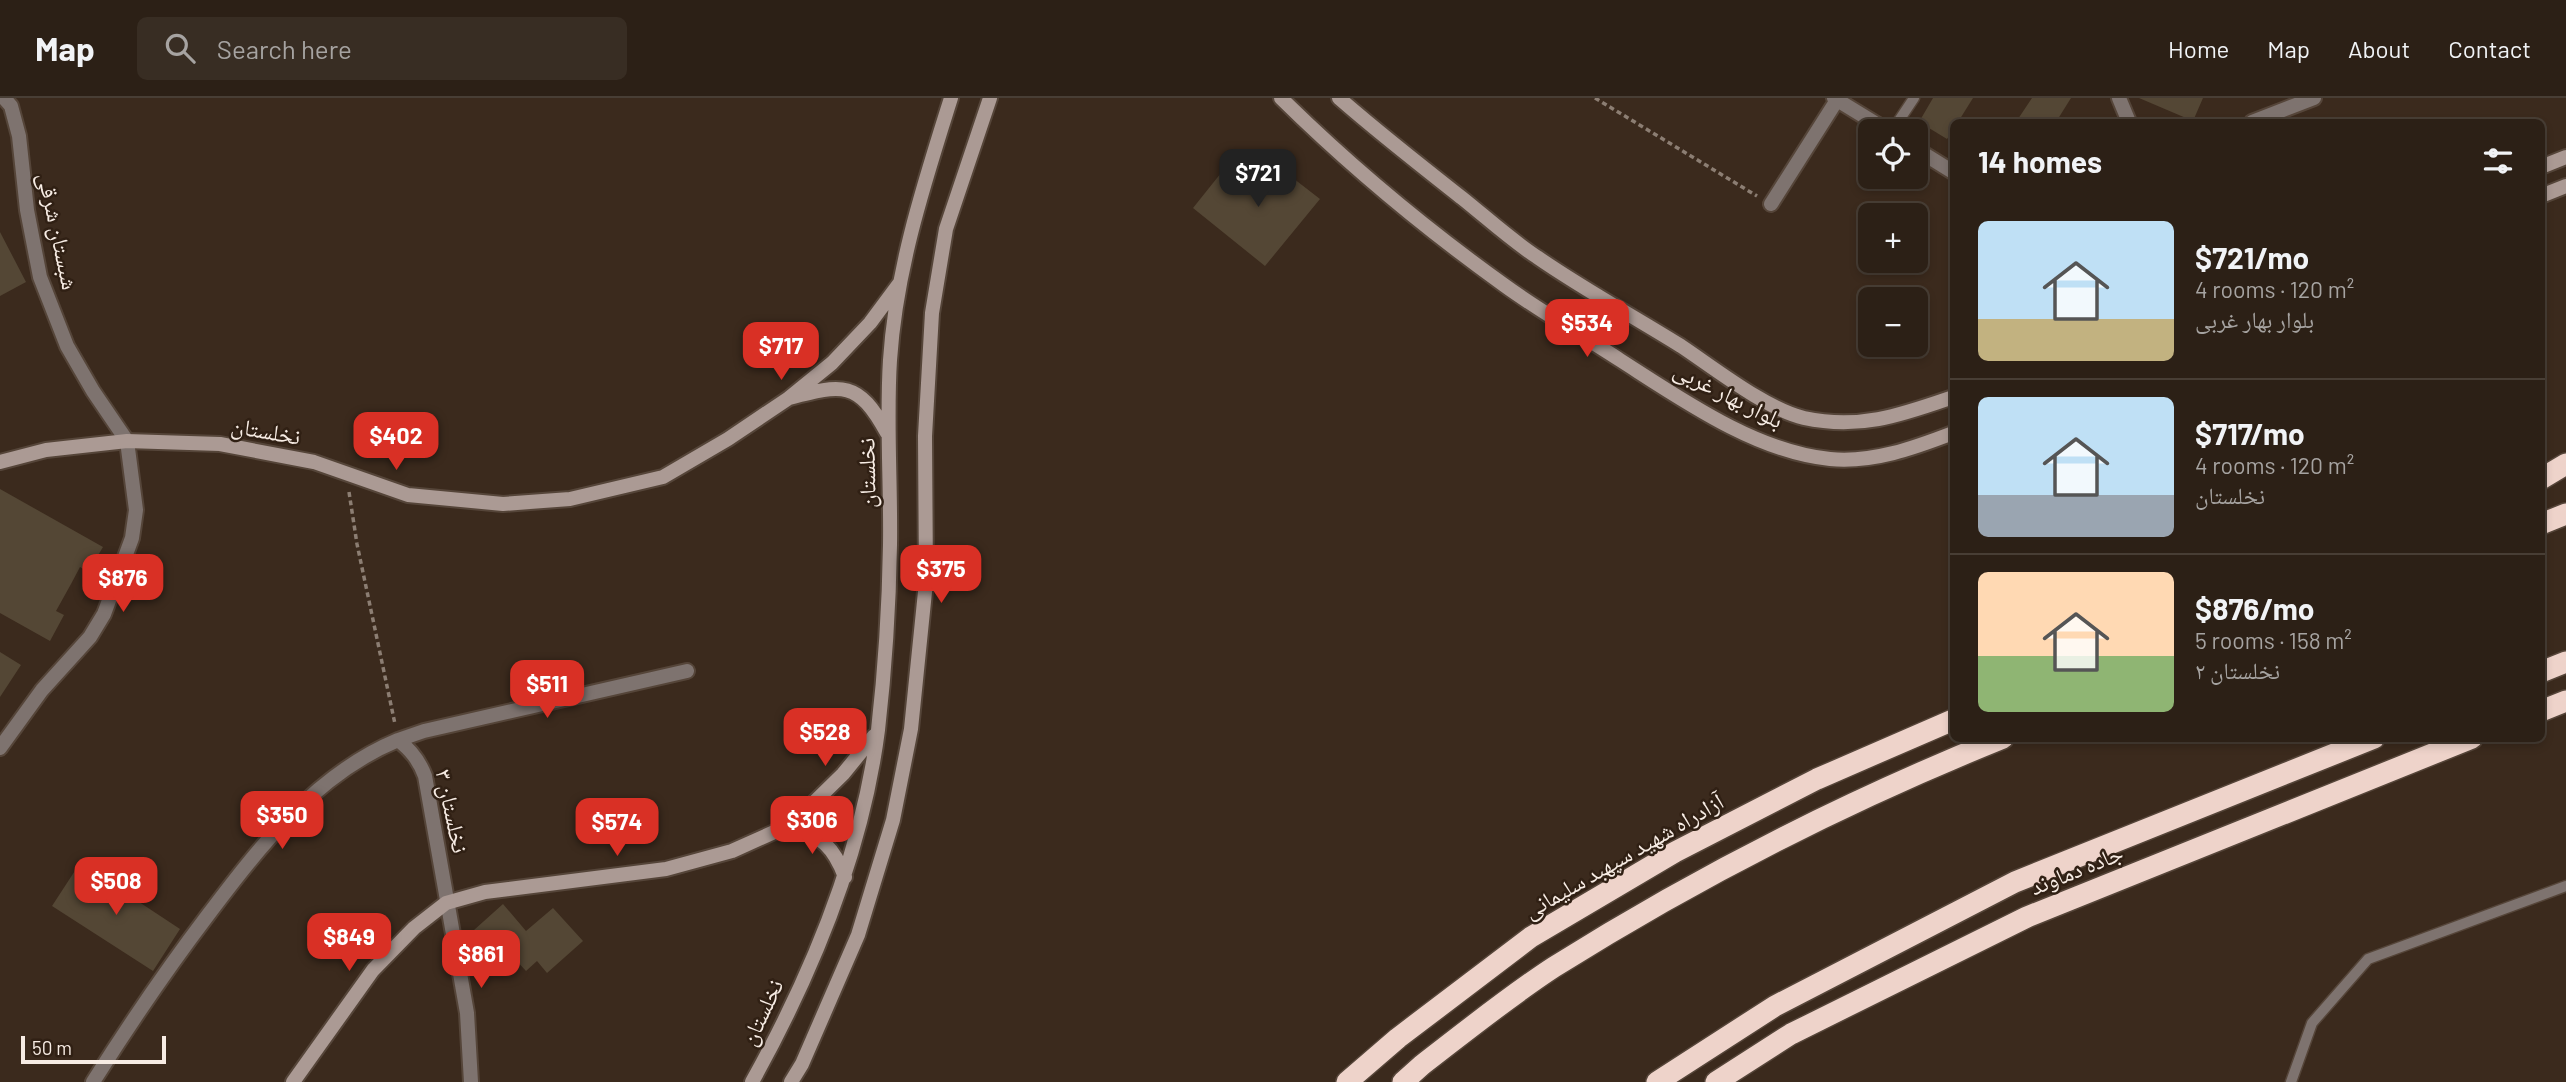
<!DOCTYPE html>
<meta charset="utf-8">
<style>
body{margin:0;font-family:Barlow,"Noto Naskh Arabic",sans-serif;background:#382d23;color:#f1f3f6;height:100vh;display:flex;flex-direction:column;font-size:26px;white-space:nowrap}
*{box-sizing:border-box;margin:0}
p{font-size:23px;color:#a6a3a1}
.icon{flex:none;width:38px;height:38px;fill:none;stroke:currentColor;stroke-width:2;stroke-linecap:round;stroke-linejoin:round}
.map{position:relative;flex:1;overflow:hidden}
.sheet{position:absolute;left:1950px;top:21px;width:595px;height:623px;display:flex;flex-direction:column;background:#2c2016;border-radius:10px;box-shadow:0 4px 10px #0003,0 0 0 2px #483e35}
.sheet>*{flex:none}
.tools{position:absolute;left:1858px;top:21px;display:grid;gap:14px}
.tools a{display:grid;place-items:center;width:70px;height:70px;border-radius:10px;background:#2c2016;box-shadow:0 4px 10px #0003,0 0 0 2px #483e35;font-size:35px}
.scale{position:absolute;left:21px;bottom:18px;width:145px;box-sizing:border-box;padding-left:7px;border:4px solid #f7ece4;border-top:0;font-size:19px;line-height:24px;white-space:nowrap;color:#f7ece4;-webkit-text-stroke:5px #302014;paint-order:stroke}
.price{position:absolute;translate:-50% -60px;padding:0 16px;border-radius:14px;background:#d93025;color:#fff;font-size:23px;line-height:46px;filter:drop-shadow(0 2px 4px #0008)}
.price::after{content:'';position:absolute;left:50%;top:42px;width:21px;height:16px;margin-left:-10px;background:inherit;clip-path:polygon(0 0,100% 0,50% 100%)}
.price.selected{background:#222;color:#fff}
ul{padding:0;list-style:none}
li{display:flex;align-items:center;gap:21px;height:175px;padding:0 28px}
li+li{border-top:2px solid #483e35}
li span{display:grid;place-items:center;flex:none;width:196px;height:140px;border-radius:10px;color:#555}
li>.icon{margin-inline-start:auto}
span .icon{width:84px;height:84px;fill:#fffc;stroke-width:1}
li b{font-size:30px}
h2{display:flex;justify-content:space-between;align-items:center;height:84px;padding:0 28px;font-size:30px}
header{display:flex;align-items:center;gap:42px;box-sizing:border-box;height:98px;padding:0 35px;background:#2c2016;border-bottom:2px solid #483e35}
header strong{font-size:33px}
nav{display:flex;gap:38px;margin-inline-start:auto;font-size:24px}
.search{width:490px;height:63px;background:#382d23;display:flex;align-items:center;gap:18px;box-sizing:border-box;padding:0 24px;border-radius:10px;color:#a6a3a1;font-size:26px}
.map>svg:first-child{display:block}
.building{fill:#544735}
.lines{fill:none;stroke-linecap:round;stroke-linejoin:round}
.lane-casing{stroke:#554539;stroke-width:13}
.street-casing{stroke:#554539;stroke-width:18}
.secondary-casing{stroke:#554539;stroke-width:18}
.highway-casing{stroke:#554539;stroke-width:24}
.path{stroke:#8c7e73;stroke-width:3.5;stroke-dasharray:5 3.5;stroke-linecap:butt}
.lane{stroke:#7e736f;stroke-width:10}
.street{stroke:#7e736f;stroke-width:14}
.secondary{stroke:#ab9a94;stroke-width:14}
.highway{stroke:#eed3ca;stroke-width:21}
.labels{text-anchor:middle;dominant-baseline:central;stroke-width:5;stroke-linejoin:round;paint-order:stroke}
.street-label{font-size:23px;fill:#f7ece4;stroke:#302014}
</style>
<header>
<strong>Map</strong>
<div class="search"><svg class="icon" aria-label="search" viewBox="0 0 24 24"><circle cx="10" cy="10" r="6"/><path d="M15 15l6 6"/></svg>Search here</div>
<nav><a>Home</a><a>Map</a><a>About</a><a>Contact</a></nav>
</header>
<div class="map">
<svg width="2566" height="984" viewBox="0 0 2566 984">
<rect width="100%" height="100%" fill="#3b2a1d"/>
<path class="building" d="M1933,0h40l-15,24h-5v8l-6,9 -28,-17z
M2032,0h39l-15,24h-40z
M2139,0h64l-10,23z
M1262,56l58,45 -55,67 -72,-58 28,-35 16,16z
M0,134l26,50 -26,14z
M0,391l103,58 -15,25 -8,-5 -9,17 -15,27 8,4 -14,26 -50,-28z
M0,554l21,13 -21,32z
M80,765l100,66 -27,42 -101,-65z
M503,806l23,27 27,-23 30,33 -36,32 -10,-12 -11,10 -11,-12 -9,8 -32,-37z"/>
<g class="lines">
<defs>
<path id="lane" d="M1892,33l22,-33
M2291,984l21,-59 56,-64 198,-73"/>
<path id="street" d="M1834,0l54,33
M2119,0l10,24
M2252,24l62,-24
M1916,51l37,23
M1771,106l66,-104
M398,642l26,-9 263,-60
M0,650l42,-58 48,-53 14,-23 28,-76 4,-28 -9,-69 -34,-50 -26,-45 -27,-69 -13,-67 -8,-74 -8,-30 -7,-8
M93,984c36,-57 74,-113 115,-167 52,-69 108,-141 190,-175 13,10 21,20 27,36l42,237 4,69"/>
<path id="secondary" d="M1281,0c69,68 145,131 223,187 37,27 78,50 116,75 61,39 136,92 210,99 43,4 84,-11 123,-26
M1339,0c40,35 81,67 123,100 25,20 49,42 75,59 46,32 96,59 144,89 33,22 85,63 123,72 56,12 97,-3 149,-21
M2541,69l25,-10
M2541,98l25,-10
M887,335c-29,-53 -44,-49 -98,-35l43,-35 38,-40 29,-39
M0,364l46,-12 81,-9 93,3 94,18 94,33 95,9 67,-5 93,-22 65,-38 61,-41
M792,726c30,15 41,21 53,53
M293,984l80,-112 41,-42 32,-25 39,-11 181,-23 66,-18 60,-27 51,-50 31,-38
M752,984c60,-108 110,-228 126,-352 7,-61 11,-123 12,-185 1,-61 -4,-123 0,-185 6,-91 34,-176 61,-262
M791,984l11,-18 56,-129 35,-115 18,-91 15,-147 -1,-146 7,-123 14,-84 44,-131"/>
<path id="highway" d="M2541,381l25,-15
M2541,426l25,-10
M2541,574l25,-10
M2541,613l25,-10
M1347,984l51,-44 133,-101 144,-85 142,-73 136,-59
M1403,984l19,-17c43,-33 86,-68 132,-98 143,-90 293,-166 449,-229
M1657,984l118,-76 240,-124 359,-144
M1716,984l75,-48 236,-117 445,-179"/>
</defs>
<use href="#lane" class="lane-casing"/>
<use href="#street" class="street-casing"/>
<use href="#secondary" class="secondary-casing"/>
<use href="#highway" class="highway-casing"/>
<path class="path" d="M1595,0l162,98
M349,394l8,52 38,180"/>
<use href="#lane" class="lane"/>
<use href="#street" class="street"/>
<use href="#secondary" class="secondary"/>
<use href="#highway" class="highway"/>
</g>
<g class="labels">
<g class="street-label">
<text transform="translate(59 133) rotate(78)">شبستان شرقی</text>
<text transform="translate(1729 296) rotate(27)">بلوار بهار غربی</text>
<text transform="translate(266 332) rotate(10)">نخلستان</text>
<text transform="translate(866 375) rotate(-91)">نخلستان</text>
<text transform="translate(453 713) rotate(78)">نخلستان ۳</text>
<text transform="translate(1623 757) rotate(-30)">آزادراه شهید سپهبد سلیمانی</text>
<text transform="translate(2076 771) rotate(-22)">جاده دماوند</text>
<text transform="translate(761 914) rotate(-65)">نخلستان</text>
</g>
</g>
</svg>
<div class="tools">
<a><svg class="icon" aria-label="locate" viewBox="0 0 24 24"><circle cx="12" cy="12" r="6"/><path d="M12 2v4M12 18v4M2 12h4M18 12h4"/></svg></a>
<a>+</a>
<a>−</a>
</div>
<div class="scale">50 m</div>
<b class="price selected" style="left:1258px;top:111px">$721</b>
<b class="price" style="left:1587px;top:261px">$534</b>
<b class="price" style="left:781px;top:284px">$717</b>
<b class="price" style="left:396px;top:374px">$402</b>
<b class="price" style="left:941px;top:507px">$375</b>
<b class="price" style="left:123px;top:516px">$876</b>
<b class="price" style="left:547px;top:622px">$511</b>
<b class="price" style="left:825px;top:670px">$528</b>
<b class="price" style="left:282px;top:753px">$350</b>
<b class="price" style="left:812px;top:758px">$306</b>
<b class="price" style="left:617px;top:760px">$574</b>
<b class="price" style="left:116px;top:819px">$508</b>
<b class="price" style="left:349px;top:875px">$849</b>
<b class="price" style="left:481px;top:892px">$861</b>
<section class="sheet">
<h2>14 homes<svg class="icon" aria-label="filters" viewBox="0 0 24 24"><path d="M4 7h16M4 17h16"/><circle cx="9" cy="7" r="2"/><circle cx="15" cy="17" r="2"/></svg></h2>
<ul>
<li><span style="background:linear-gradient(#bfe0f5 70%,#c2b280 0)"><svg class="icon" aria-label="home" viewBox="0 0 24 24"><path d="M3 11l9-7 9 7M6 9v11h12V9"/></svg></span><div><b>$721/mo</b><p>4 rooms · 120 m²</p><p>بلوار بهار غربی</p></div></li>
<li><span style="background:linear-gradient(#bfe0f5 70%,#9aa5b1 0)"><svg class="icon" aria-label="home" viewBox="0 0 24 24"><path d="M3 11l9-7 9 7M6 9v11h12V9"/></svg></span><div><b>$717/mo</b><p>4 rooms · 120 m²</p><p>نخلستان</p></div></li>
<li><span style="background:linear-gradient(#ffd9b3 60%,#8fb573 0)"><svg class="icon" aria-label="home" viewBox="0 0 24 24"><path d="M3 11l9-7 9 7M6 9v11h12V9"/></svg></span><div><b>$876/mo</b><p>5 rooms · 158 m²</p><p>نخلستان ۲</p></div></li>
</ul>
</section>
</div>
